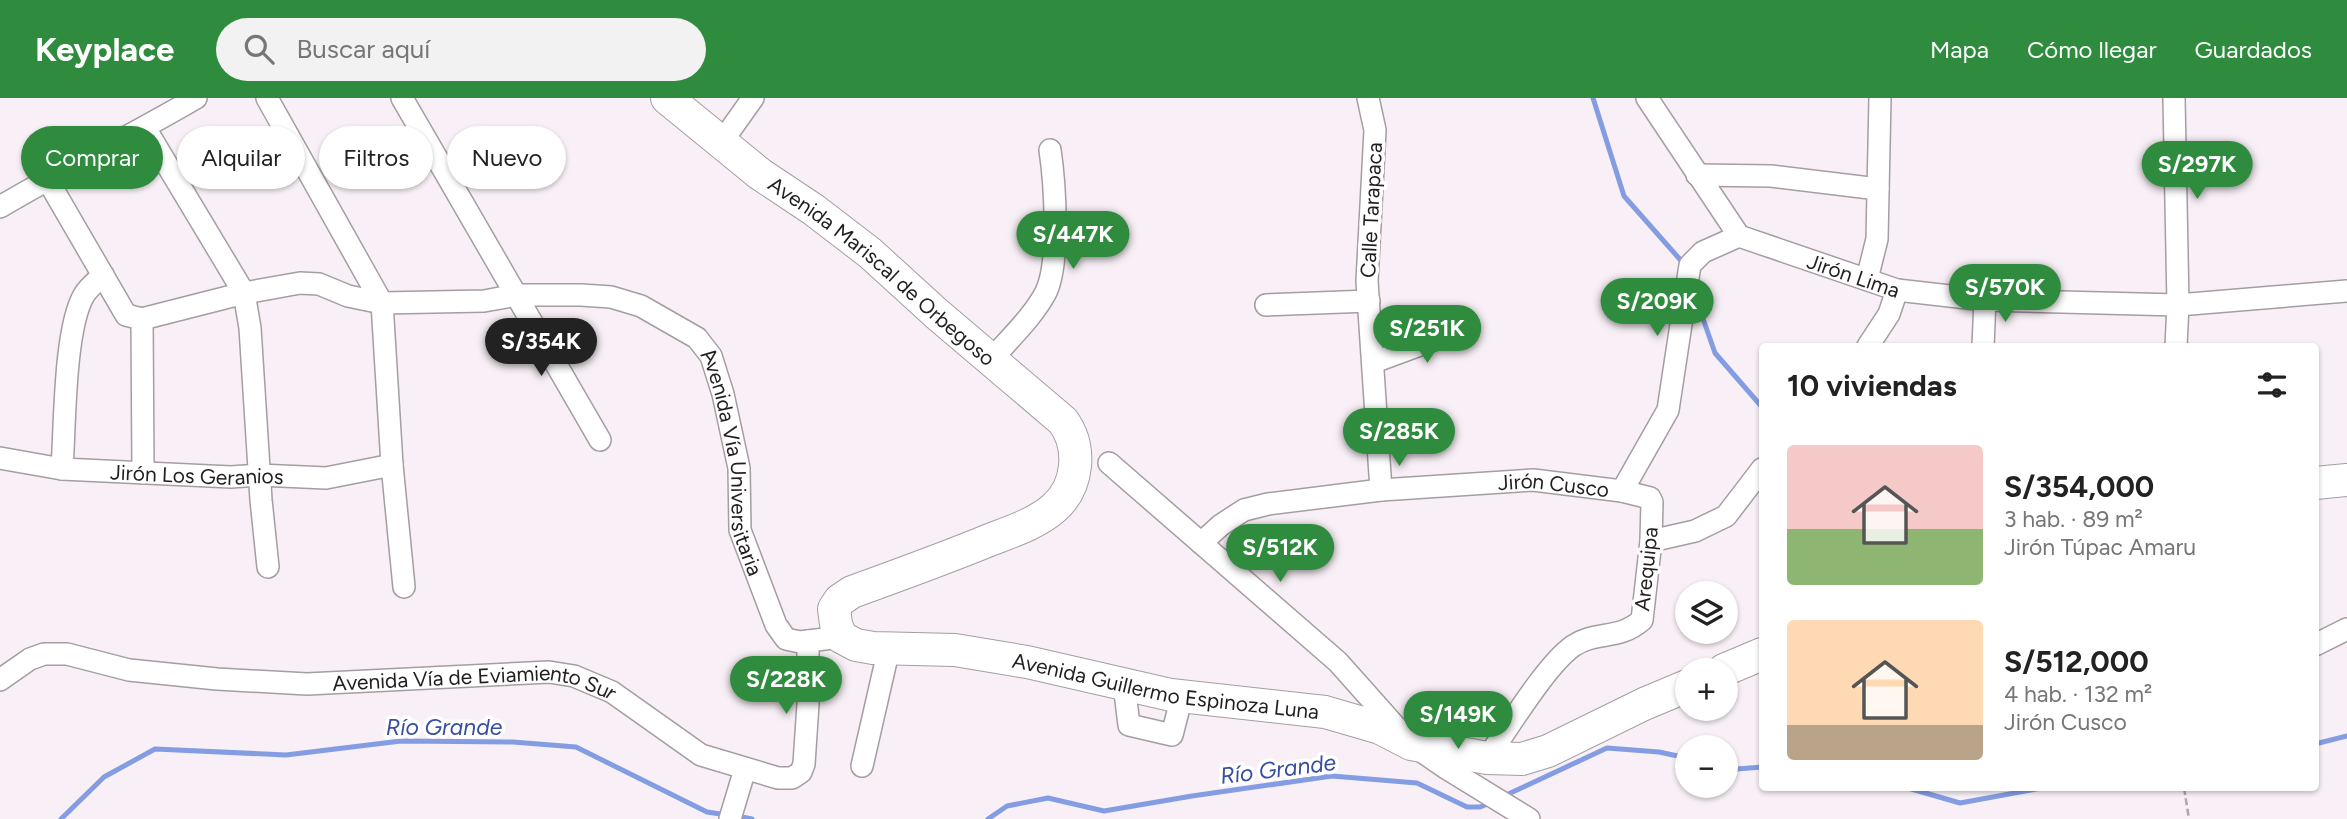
<!DOCTYPE html>
<html lang="es">
<meta charset="utf-8">
<style>
body{margin:0;font-family:Figtree,sans-serif;background:#f2f2f2;color:#222;height:100vh;display:flex;flex-direction:column;font-size:26px;white-space:nowrap}
*{box-sizing:border-box;margin:0}
p{font-size:23px;color:#767676}
.icon{flex:none;width:38px;height:38px;fill:none;stroke:currentColor;stroke-width:2;stroke-linecap:round;stroke-linejoin:round}
.map{position:relative;flex:1;overflow:hidden}
.sheet{position:absolute;left:1759px;top:245px;width:560px;height:448px;display:flex;flex-direction:column;background:#fff;border-radius:7px;box-shadow:0 2px 5px #0004}
.sheet>*{flex:none}
.guide{position:absolute;left:21px;top:28px;width:665px;height:63px;display:flex;gap:14px}
.fabs{position:absolute;left:1675px;top:483px;display:grid;gap:14px}
.fabs a{display:grid;place-items:center;width:63px;height:63px;border-radius:50%;background:#fff;box-shadow:0 2px 5px #0004;font-size:35px}
.price{position:absolute;translate:-50% -60px;padding:0 16px;border-radius:24px;background:#2f8c3e;color:#fff;font-size:23px;line-height:46px;filter:drop-shadow(0 2px 4px #0008)}
.price::after{content:'';position:absolute;left:50%;top:42px;width:21px;height:16px;margin-left:-10px;background:inherit;clip-path:polygon(0 0,100% 0,50% 100%)}
.price.selected{background:#222;color:#fff}
ul{padding:0;list-style:none}
li{display:flex;align-items:center;gap:21px;height:175px;padding:0 28px}
li span{display:grid;place-items:center;flex:none;width:196px;height:140px;border-radius:7px;color:#555}
li>.icon{margin-inline-start:auto}
span .icon{width:84px;height:84px;fill:#fffc;stroke-width:1}
li b{font-size:30px}
h2{display:flex;justify-content:space-between;align-items:center;height:84px;padding:0 28px;font-size:30px}
.pill{padding:0 24px;border-radius:32px;background:#fff;box-shadow:0 2px 5px #0004;font-size:24px;line-height:63px}
.pill.selected{background:#2f8c3e;color:#fff}
header{display:flex;align-items:center;gap:42px;box-sizing:border-box;height:98px;padding:0 35px;background:#2f8c3e;color:#fff}
header strong{font-size:33px}
nav{display:flex;gap:38px;margin-inline-start:auto;font-size:24px}
.search{width:490px;height:63px;background:#f2f2f2;display:flex;align-items:center;gap:18px;box-sizing:border-box;padding:0 24px;border-radius:38px;color:#767676;font-size:26px}
.map>svg:first-child{display:block}
.lines{fill:none;stroke-linecap:round;stroke-linejoin:round}
.stream{stroke:#849de2;stroke-width:5}
.minor-casing{stroke:#a49da2;stroke-width:24}
.highway-casing{stroke:#a49da2;stroke-width:34}
.path{stroke:#aca5aa;stroke-width:2.5;stroke-dasharray:7 3.5;stroke-linecap:butt}
.minor{stroke:#fff;stroke-width:21}
.highway{stroke:#fff;stroke-width:32}
.labels{text-anchor:middle;dominant-baseline:central;stroke-width:7;stroke-linejoin:round;paint-order:stroke}
.street-label{font-size:21px;fill:#211e20;stroke:#fff}
.water-label{font-size:23px;font-style:italic;fill:#374ea1;stroke:#fff}
</style>
<header>
<strong>Keyplace</strong>
<div class="search"><svg class="icon" aria-label="search" viewBox="0 0 24 24"><circle cx="10" cy="10" r="6"/><path d="M15 15l6 6"/></svg>Buscar aquí</div>
<nav><a>Mapa</a><a>Cómo llegar</a><a>Guardados</a></nav>
</header>
<div class="map">
<svg width="2347" height="721" viewBox="0 0 2347 721">
<rect width="100%" height="100%" fill="#f8f0f6"/>
<g class="lines">
<path class="stream" d="M1593,0l31,98 60,68
M1693,192l22,63 47,54
M2315,646l32,-8
M1726,668l11,3 25,-2
M1908,690l52,15 82,-15
M1502,699l105,-49 52,4 28,6
M737,718l15,3
M61,721l43,-42 51,-28 131,6 115,-14 112,1 63,5 131,65 20,3
M988,721l19,-13 41,-8 56,13 88,-15 140,-20 85,7 50,24h13l10,-4"/>
<defs>
<g id="minor">
<path d="M267,0l115,205 10,162 12,122"/>
<path d="M402,0l198,342"/>
<path d="M1368,0l7,32 -8,151 14,209"/>
<path id="s1" d="M1647,0l92,138 158,54 88,10 193,5 169,-14"/>
<path d="M2174,0l4,207 -2,41"/>
<path d="M145,30l99,165 6,35 11,172 7,67"/>
<path d="M721,45l32,-45"/>
<path d="M1697,77l74,1 107,13"/>
<path id="s2" d="M47,81l79,136 16,4 102,-26 56,-10 19,1 29,12 34,7 102,-2 33,-6h64l30,2 30,9 56,32 14,18 12,38 16,74 1,62 36,95 10,14 14,3 41,-5"/>
<path d="M0,109c64,-38 131,-71 196,-109"/>
<path d="M1867,181l10,-40 3,-141"/>
<path d="M1266,207l103,-4"/>
<path d="M142,221l1,154"/>
<path d="M1868,248l21,-32 8,-24"/>
<path d="M1983,248l2,-46"/>
<path d="M991,262c18,-21 42,-43 55,-68 14,-29 9,-109 4,-142"/>
<path d="M1374,264l92,-34"/>
<path id="s3" d="M0,360l62,11 169,8 28,-2 67,3 66,-13"/>
<path d="M1109,365l229,199 73,82 35,24 83,51"/>
<path d="M62,371c3,-42 2,-140 22,-174 4,-7 13,-14 19,-20"/>
<path d="M1622,393l46,-81 22,-145 13,-13 36,-16"/>
<path d="M1651,443l44,-10 31,-15 36,-47"/>
<path id="s4" d="M1201,445l20,-18 23,-15 24,-6 113,-14 152,-10 89,11 28,7 2,4 -1,39 -9,79c-24,21 -45,10 -69,26 -28,20 -65,83 -86,112"/>
<path d="M2315,547l32,-16"/>
<path id="s5" d="M0,582l30,-21 14,-5h23l62,16 88,9 90,5 242,-12 25,4 38,16 89,63 77,23h14l9,-6 3,-8 4,-60v-63"/>
<path d="M1124,586l5,41 43,10 10,-39"/>
<path d="M862,668l27,-118"/>
<path d="M730,721l15,-50"/>
</g>
<g id="highway">
<path id="s6" d="M667,0l93,76 54,36 56,43 67,61 126,107c19,26 16,65 -9,87 -17,15 -41,23 -62,31 -46,19 -93,36 -140,53l-12,8 -6,9 2,15 5,13 15,8 17,3 82,2 72,12 144,33 154,17 55,16 31,16 76,14 35,1 26,-8 96,-47 43,-18"/>
<path d="M2315,385l32,-3"/>
<path d="M1724,572l38,-16"/>
</g>
</defs>
<use href="#minor" class="minor-casing"/>
<use href="#highway" class="highway-casing"/>
<path class="path" d="M2184,690l5,31"/>
<use href="#minor" class="minor"/>
<use href="#highway" class="highway"/>
</g>
<g class="labels">
<g class="street-label">
<text transform="translate(1371 112) rotate(-87)">Calle Tarapaca</text>
<text stroke="none"><textPath href="#s6" startOffset="276">Avenida Mariscal de Orbegoso</textPath></text>
<text stroke="none"><textPath href="#s1" startOffset="287">Jirón Lima</textPath></text>
<text stroke="none"><textPath href="#s2" startOffset="878">Avenida Vía Universitaria</textPath></text>
<text stroke="none"><textPath href="#s3" startOffset="198">Jirón Los Geranios</textPath></text>
<text stroke="none"><textPath href="#s4" startOffset="366">Jirón Cusco</textPath></text>
<text transform="translate(1646 471) rotate(-84)">Arequipa</text>
<text stroke="none"><textPath href="#s6" startOffset="1211">Avenida Guillermo Espinoza Luna</textPath></text>
<text stroke="none"><textPath href="#s5" startOffset="486">Avenida Vía de Eviamiento Sur</textPath></text>
</g>
<g class="water-label">
<text x="444" y="629">Río Grande</text>
<text transform="translate(1278 671) rotate(-7)">Río Grande</text>
</g>
</g>
</svg>
<div class="fabs">
<a><svg class="icon" aria-label="layers" viewBox="0 0 24 24"><path d="M12 4l9 5-9 5-9-5zM3 14l9 5 9-5"/></svg></a>
<a>+</a>
<a>−</a>
</div>
<b class="price" style="left:2197px;top:103px">S/297K</b>
<b class="price" style="left:1073px;top:173px">S/447K</b>
<b class="price" style="left:2005px;top:226px">S/570K</b>
<b class="price" style="left:1657px;top:240px">S/209K</b>
<b class="price" style="left:1427px;top:267px">S/251K</b>
<b class="price selected" style="left:541px;top:280px">S/354K</b>
<b class="price" style="left:1399px;top:370px">S/285K</b>
<b class="price" style="left:1280px;top:486px">S/512K</b>
<b class="price" style="left:786px;top:618px">S/228K</b>
<b class="price" style="left:1458px;top:653px">S/149K</b>
<div class="guide">
<a class="pill selected">Comprar</a>
<a class="pill">Alquilar</a>
<a class="pill">Filtros</a>
<a class="pill">Nuevo</a>
</div>
<section class="sheet">
<h2>10 viviendas<svg class="icon" aria-label="filters" viewBox="0 0 24 24"><path d="M4 7h16M4 17h16"/><circle cx="9" cy="7" r="2"/><circle cx="15" cy="17" r="2"/></svg></h2>
<ul>
<li><span style="background:linear-gradient(#f6c9c9 60%,#8fb573 0)"><svg class="icon" aria-label="home" viewBox="0 0 24 24"><path d="M3 11l9-7 9 7M6 9v11h12V9"/></svg></span><div><b>S/354,000</b><p>3 hab. · 89 m²</p><p>Jirón Túpac Amaru</p></div></li>
<li><span style="background:linear-gradient(#ffd9b3 75%,#b9a48a 0)"><svg class="icon" aria-label="home" viewBox="0 0 24 24"><path d="M3 11l9-7 9 7M6 9v11h12V9"/></svg></span><div><b>S/512,000</b><p>4 hab. · 132 m²</p><p>Jirón Cusco</p></div></li>
</ul>
</section>
</div>
